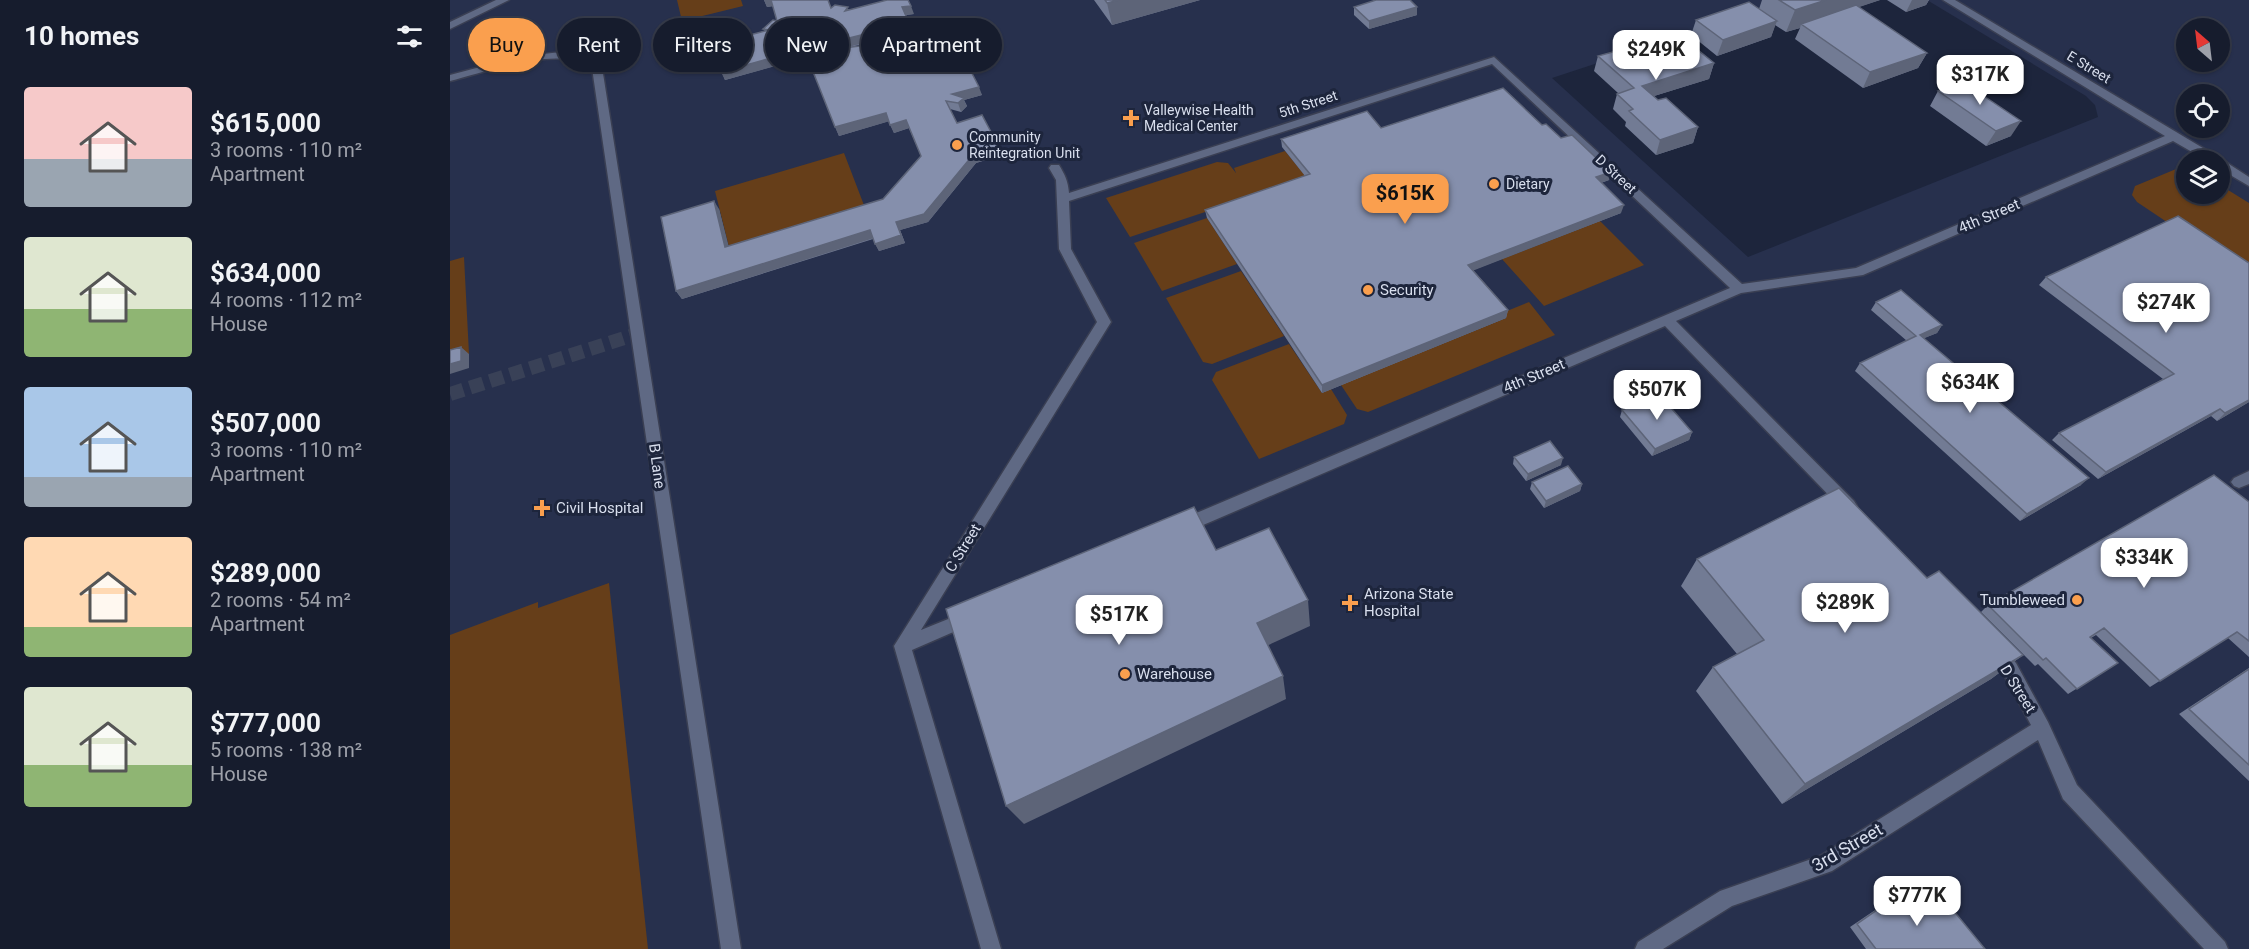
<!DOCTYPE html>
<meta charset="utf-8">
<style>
body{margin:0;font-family:Roboto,sans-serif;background:#232939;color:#f1f3f6;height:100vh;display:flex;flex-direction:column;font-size:22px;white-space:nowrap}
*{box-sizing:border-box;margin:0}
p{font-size:20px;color:#9ea1aa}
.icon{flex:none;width:33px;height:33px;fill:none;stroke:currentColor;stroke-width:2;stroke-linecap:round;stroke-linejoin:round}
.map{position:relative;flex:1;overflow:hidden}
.side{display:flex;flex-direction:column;background:#161c2d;width:450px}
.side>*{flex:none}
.hud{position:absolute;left:18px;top:18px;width:570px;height:54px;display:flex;gap:12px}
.needle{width:39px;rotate:332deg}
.controls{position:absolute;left:1726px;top:18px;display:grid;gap:12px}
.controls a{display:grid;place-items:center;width:54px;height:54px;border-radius:50%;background:#161c2d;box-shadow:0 2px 4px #0004,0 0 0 2px #353a49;font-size:30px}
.price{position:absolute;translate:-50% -51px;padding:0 14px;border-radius:12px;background:#fff;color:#222;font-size:20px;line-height:39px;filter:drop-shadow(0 2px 3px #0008)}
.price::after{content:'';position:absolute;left:50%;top:36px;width:18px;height:14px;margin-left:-9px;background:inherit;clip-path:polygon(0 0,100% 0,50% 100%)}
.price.current{background:#fa9f4e;color:#111}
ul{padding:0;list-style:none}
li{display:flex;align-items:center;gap:18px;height:150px;padding:0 24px}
li span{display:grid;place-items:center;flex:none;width:168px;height:120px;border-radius:6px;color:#555}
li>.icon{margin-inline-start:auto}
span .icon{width:72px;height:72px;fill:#fffc;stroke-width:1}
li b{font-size:26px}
h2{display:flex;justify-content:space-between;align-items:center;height:72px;padding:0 24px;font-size:26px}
.pill{padding:0 21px;border-radius:27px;background:#161c2d;box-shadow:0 2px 4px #0004,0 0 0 2px #353a49;font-size:21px;line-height:54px}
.pill.current{background:#fa9f4e;color:#111}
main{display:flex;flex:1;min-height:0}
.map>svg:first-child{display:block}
.built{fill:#27304d;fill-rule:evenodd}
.green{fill:#663e19}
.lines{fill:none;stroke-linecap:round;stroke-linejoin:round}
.minor-tunnel{stroke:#394157;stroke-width:14;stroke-dasharray:14 7;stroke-linecap:butt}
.minor-casing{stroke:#3a3f53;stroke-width:3}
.minor{fill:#5f6984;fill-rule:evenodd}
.wall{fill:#727b94}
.shaded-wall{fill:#5d6478}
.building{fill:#858fac;stroke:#5d6478;stroke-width:1.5}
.poi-dot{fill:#fa9f4e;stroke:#1d253c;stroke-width:2}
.labels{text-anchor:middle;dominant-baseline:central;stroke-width:6;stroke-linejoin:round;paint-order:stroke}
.far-street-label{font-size:14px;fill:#d9dfee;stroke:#1d253c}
.far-poi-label{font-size:14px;fill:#d9dfee;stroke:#1d253c;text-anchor:start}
.street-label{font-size:15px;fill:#d9dfee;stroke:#1d253c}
.poi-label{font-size:15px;fill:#d9dfee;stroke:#1d253c;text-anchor:start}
.near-street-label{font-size:18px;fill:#d9dfee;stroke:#1d253c}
</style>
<main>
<section class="side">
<h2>10 homes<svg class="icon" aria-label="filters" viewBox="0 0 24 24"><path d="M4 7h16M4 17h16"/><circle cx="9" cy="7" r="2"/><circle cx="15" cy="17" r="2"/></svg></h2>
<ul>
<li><span style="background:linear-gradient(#f6c9c9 60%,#9aa5b1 0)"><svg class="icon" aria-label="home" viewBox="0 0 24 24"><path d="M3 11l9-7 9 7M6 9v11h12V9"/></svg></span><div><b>$615,000</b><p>3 rooms · 110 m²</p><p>Apartment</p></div></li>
<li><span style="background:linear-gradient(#dfe7d0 60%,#8fb573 0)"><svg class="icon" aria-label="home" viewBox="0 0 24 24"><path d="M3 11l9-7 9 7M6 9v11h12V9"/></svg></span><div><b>$634,000</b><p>4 rooms · 112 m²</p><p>House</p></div></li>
<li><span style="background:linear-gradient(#a9c7e8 75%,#9aa5b1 0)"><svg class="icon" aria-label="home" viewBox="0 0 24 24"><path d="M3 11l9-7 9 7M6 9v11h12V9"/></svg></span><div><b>$507,000</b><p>3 rooms · 110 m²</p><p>Apartment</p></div></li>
<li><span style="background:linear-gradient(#ffd9b3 75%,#8fb573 0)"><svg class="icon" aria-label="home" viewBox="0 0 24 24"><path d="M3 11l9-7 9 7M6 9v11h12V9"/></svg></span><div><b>$289,000</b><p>2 rooms · 54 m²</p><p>Apartment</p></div></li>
<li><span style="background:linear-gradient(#dfe7d0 65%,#8fb573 0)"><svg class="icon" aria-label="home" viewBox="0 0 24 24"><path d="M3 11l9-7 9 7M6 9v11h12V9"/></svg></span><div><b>$777,000</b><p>5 rooms · 138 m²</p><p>House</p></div></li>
</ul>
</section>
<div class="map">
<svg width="1799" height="949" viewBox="0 0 1799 949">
<rect width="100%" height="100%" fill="#1d253c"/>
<path class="built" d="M0,0h1339l-237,78 196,179 350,-140 -3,-12 -9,-9 -159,-96h322v949h-1799zM1737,28h33v34h-33zM1737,94h33v34h-33zM1737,160h33v34h-33z"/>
<path class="green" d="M227,0h64l2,6 -61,15z
M835,151l22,27 -177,59 -24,-39 111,-36 11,1 8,10 -2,-5z
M394,153l23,60 -136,42 -16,-64z
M1731,167h6v27h33v-9l29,18v74l-112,-75 -5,-7 3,-9z
M757,218l30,46 -75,27 -28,-48z
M1150,221l44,44 -100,41 -42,-47z
M14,257l5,97 -19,6v-99z
M791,271l43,65 -72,28 -9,-2 -37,-64z
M1079,302l26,33 -187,77 -11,-3 -16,-24 165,-67 -4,-5z
M839,344l33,49 9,-4 16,26 -3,9 -85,35 -47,-79 4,-8z
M159,583l39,366h-198v-314l88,-33v6z"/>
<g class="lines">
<path class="minor-tunnel" d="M0,394l187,-60"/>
<defs>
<path id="minor" d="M46,0h13l-59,29v-7z
M1493,0h12l263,157 31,20v9l-29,-17v-9h-14l-33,-19 -310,134 -122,18 -65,28 178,180 3,5 -3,5 -5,1 -5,-1 -179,-185 -478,206 -6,2 -6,-2 -2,-5 2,-5 555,-234 -238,-224 -423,137 2,48 40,73 -190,308 47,-19 6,2 2,5 -2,5 -62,27 89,299h-20l-87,-303 203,-324 -38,-73 -3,-69 -7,-12 2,-3h8c6,10 9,16 10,28l425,-136 248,227 114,-16 309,-132z
M120,52l20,5 12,10 139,882h-20l-129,-881c-32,-24 -106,4 -142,13v-6c40,-11 79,-22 120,-23z
M1799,471v13l-10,4 -5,-2 -3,-4 3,-4z
M1544,645l6,2 16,16 32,59 29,63 148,157 3,7h-24l-141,-150 -25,-59 -206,131 -100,35 -69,43h-28l3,-7 82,-51 100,-35 211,-131 -27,-50 -18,-22 2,-6z"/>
</defs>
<use href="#minor" class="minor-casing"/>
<use href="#minor" class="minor"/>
</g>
<path class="wall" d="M314,0h64l3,8 83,6 -8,1 6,16 -61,16 99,-12 3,8 -1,5 30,47 -18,5 3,6 -6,6 -11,-3 7,14 42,24 3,8 -26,8 -48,59 -28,8 5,13 -26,8 -6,-12 -191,60 -6,-8 43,-82 9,37 155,-47 38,-43 -12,-28 -15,5 -5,-12 -50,15 -32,-79 -82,23 -6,-16 -8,2 -2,-21 13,-7 2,4 41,-11 -2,-2 14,-8 -4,-15 -6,1z
M644,0h106l-88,25z
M1312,0h118l-22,7 69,46 -9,15 -55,20 -68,-49 5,-11 -14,4 -11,-7 -4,12 -54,19 -26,-21 5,-15 63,-11z
M1437,0h42l-3,5 -20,7z
M904,7l63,8 -48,14 -15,-14z
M1148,56l116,7 -5,16 -55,17 4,4 40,27 -5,16 -37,12 -31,-29 1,-4 -13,-13 4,-15 1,-1 -24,-22z
M1488,91l73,45 -25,10 -56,-40z
M1092,125l69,47 -2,8 -8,3 20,30 -148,57 35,40 -2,8 -184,75 -115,-175 -2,-8 100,-34 -23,-29 -1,-8 100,-11z
M1596,277l203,125 -32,19 -6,-5 -113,63 -46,-39 7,-7 104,-54 -124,-94z
M1426,302l66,23 -5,8 -13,5 157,147 -61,36 -165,-150 5,-8 47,-22 -36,-31z
M1172,410l70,22 -3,8 -37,16 -32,-39z
M1064,457l47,8 -35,16 -13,-17z
M1082,482l50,2 -2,7 -36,17 -14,-19z
M1799,502v155l-21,-19 -78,49 -54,-52 -5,3 27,25 -50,31 -30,-30 -3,2 -54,-54 7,-7z
M1247,559l230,19 96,77 -32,24 -209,125 -86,-113 17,-24 24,-13 -56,-68z
M1799,668v113l-70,-67z
M1456,890l17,21 13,-8 8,-4 41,50h-119l-16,-22 49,-33z"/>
<path class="shaded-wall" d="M314,0h7l3,6 -7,1z
M669,0h81l-88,25 -5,-22z
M1376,0h54l-76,26 -3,-2 -1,4 -14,4 9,-22z
M1462,0h17l-3,5 -20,7z
M461,6l3,8 -9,1 -3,-8z
M967,7v8l-48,14v-8z
M1327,21l-6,16 -54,19 6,-16z
M459,23l3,8 -68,17 -3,-8z
M500,35l3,8 -1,14 -3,-8z
M354,49l4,8 -83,23 -4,-8z
M1477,53l-9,15 -55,20 7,-16z
M267,55l4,8 -10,3 -5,-8z
M1264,63l-5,16 -71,22 4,-15z
M529,87l3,8 -18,5 3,6 -6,6 -3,-9 -6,-9z
M436,113l4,8 -51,15 -4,-9z
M456,120l3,8 -15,5 -4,-8z
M1571,121l-10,15 -25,10 10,-15z
M1248,127l-5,16 -37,12 4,-15z
M549,147l3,8 -26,8 -48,59 -28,8 5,13 -26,8 -4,-7 21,-22 77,-67z
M1161,172l-2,8 -15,5 2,-8z
M264,201l5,8 12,46 -6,-8z
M1174,205l-3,8 -154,60 1,-8z
M420,230l4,8 -192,61 -6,-8z
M1058,310l-2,8 -184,75v-8z
M1492,325l-5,8 -22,9 5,-7z
M11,347l8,7v14l-19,6v-10z
M1799,400v2l-32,19 8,-8z
M1770,409l-9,7 -113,63 8,-7z
M1242,432l-3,8 -37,16 3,-7z
M1113,458l-2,7 -35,16 2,-7z
M1639,478l-8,7 -61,36 7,-7z
M1132,484l-2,7 -36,17 2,-7z
M858,600l2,26 -48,22 -5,-25z
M1573,655l-32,24 -209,125 23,-20z
M833,676l3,23 -262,125 -18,-18z"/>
<path class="building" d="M321,0h57l3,8 4,-3 13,2 -3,4 42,-11h21l3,6 -9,1 7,16 -68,17 3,8 106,-13 -1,14 10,-1 20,39 -27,7 12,4 -6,5 -12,-2 11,22 25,-8 17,32 -26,8 -49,59 -28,8 5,13 -26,9 -5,-14 -194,61 -15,-74 53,-16 11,46 158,-48 38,-43 -15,-36 -16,5 -4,-12 -51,14 -31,-78 -83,23 -4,-17 -11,3 -3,-11 6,-2 -1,-3 14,-4 1,4 46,-12 -6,-1 10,-9 4,1z
M655,0h14l-12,3z
M926,0h34l7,7 -48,14 -15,-14z
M1329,0h47l-31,10z
M1299,2l28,19 -54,19 -27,-20z
M1406,5l71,48 -57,19 -69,-48z
M1228,34l36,29 -72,23 16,14 8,-2 32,29 -38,13 -31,-29 4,-2 -16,-15 17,-6 -36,-32z
M1513,82l58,39 -25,10 -58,-40z
M1053,88l39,37 4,-1 15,14 11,-3 39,37 -15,5 28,28 -156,60 40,45 -186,75 -117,-175 105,-36 -29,-35 86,-28 14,17z
M1728,216l71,47v137l-24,13 -5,-4 -114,63 -47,-39 115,-59 -128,-97z
M1451,290l41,35 -22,10 169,143 -62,36 -167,-151 56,-27 -40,-34z
M11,347v14l-11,3v-14z
M1209,394l33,38 -37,17 -33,-39z
M1100,441l13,17 -35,16 -14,-17z
M1118,466l14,18 -36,17 -14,-19z
M1764,475l35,27v139l-12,-9 -77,49 -56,-53 -14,9 28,26 -41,26 -31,-31 -3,2 -55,-55z
M1389,488l88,90 12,-7 84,84 -218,129 -92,-117 51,-27 -67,-81z
M744,507l22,43 53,-22 39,72 -51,23 26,53 -277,130 -60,-197z
M1799,669v96l-60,-56z
M1456,890l18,23 20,-14 41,50h-109l-19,-25z"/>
<g class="poi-dot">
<path d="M678 109h6v6h6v6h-6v6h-6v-6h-6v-6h6z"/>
<circle cx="507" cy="145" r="6"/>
<circle cx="1044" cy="184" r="6"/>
<circle cx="918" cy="290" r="6"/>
<path d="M89 499h6v6h6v6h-6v6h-6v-6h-6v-6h6z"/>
<circle cx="1627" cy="600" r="6"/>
<path d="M897 594h6v6h6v6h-6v6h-6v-6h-6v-6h6z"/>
<circle cx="675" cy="674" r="6"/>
</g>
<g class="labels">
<g class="far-street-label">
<text transform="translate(1639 67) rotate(31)">E Street</text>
<text transform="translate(858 104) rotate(-18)">5th Street</text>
<text transform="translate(1166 174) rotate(43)">D Street</text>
</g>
<g class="far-poi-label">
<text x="694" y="110">Valleywise Health<tspan x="694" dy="16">Medical Center</tspan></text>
<text x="519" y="137">Community<tspan x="519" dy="16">Reintegration Unit</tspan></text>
<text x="1056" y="184">Dietary</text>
</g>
<g class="street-label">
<text transform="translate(1539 216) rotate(-23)">4th Street</text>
<text transform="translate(1084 376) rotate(-23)">4th Street</text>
<text transform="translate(207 466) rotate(82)">B Lane</text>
<text transform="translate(513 548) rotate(-58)">C Street</text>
<text transform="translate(1568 689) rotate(58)">D Street</text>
</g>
<g class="poi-label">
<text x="930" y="290">Security</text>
<text x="106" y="508">Civil Hospital</text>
<text x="914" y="594">Arizona State<tspan x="914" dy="17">Hospital</tspan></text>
<text x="1615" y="600" text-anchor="end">Tumbleweed</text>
<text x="687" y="674">Warehouse</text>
</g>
<g class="near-street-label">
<text transform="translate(1397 847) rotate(-30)">3rd Street</text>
</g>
</g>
</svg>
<div class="controls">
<a><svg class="needle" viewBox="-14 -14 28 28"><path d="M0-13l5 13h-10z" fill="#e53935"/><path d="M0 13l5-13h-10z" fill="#9ea1aa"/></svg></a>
<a><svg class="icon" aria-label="locate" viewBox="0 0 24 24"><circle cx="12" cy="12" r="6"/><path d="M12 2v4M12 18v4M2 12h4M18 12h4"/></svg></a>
<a><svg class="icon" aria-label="layers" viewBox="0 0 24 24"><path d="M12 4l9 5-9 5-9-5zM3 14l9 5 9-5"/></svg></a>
</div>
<b class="price" style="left:1206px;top:81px">$249K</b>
<b class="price" style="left:1530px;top:106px">$317K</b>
<b class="price current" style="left:955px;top:225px">$615K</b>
<b class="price" style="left:1716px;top:334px">$274K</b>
<b class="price" style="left:1520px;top:414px">$634K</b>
<b class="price" style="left:1207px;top:421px">$507K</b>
<b class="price" style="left:1694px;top:589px">$334K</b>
<b class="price" style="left:1395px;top:634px">$289K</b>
<b class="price" style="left:669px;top:646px">$517K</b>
<b class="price" style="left:1467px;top:927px">$777K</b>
<div class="hud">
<a class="pill current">Buy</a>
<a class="pill">Rent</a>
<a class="pill">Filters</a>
<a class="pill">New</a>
<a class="pill">Apartment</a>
</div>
</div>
</main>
